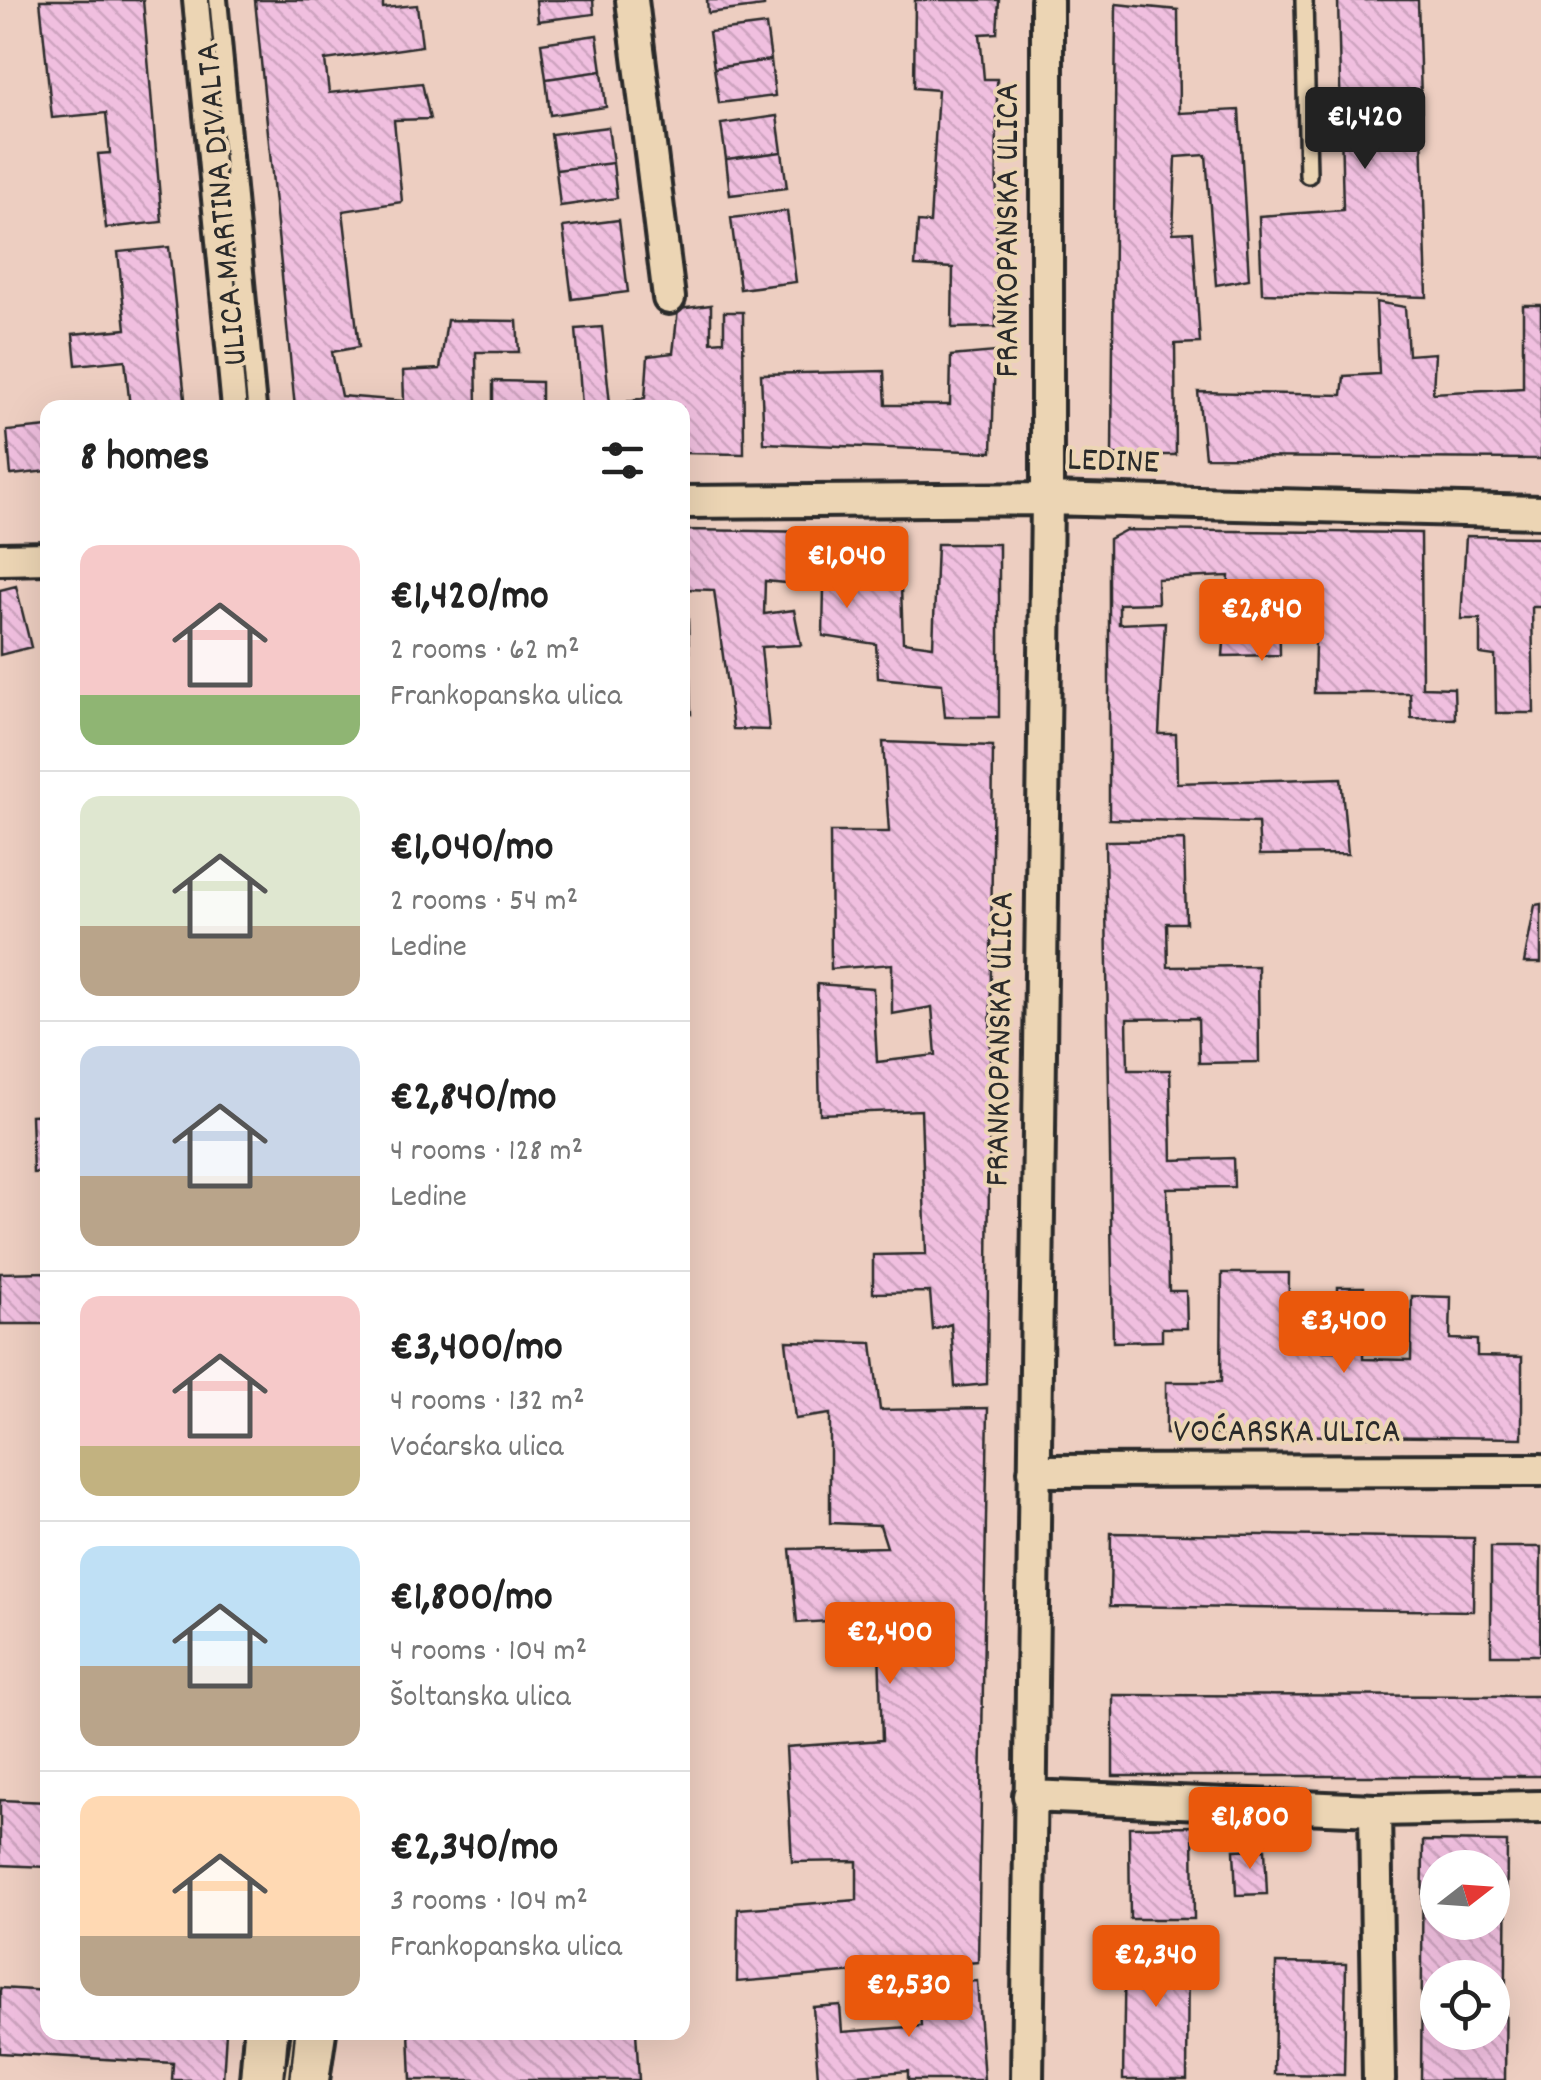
<!DOCTYPE html>
<meta charset="utf-8">
<style>
body{margin:0;font-family:Dekko,sans-serif;background:#f6f6f6;color:#222;height:100vh;display:flex;flex-direction:column;font-size:38px;white-space:nowrap}
*{box-sizing:border-box;margin:0}
p{font-size:32px;color:#767676}
.icon{flex:none;width:55px;height:55px;fill:none;stroke:currentColor;stroke-width:2;stroke-linecap:round;stroke-linejoin:round}
.map{position:relative;flex:1;overflow:hidden}
.side{position:absolute;left:40px;top:400px;width:650px;height:1640px;display:flex;flex-direction:column;background:#fff;border-radius:20px;box-shadow:0 10px 40px #0002}
.side>*{flex:none}
.needle{width:65px;rotate:73deg}
.fabs{position:absolute;left:1420px;top:1850px;display:grid;gap:20px}
.fabs a{display:grid;place-items:center;width:90px;height:90px;border-radius:50%;background:#fff;box-shadow:0 10px 40px #0002;font-size:50px}
.price{position:absolute;translate:-50% -85px;padding:0 22px;border-radius:10px;background:#ea580c;color:#fff;font-size:32px;line-height:65px;filter:drop-shadow(0 2px 5px #0008)}
.price::after{content:'';position:absolute;left:50%;top:60px;width:30px;height:22px;margin-left:-15px;background:inherit;clip-path:polygon(0 0,100% 0,50% 100%)}
.price.active{background:#222;color:#fff}
ul{padding:0;list-style:none}
li{display:flex;align-items:center;gap:30px;height:250px;padding:0 40px}
li+li{border-top:2px solid #e0e0e0}
li span{display:grid;place-items:center;flex:none;width:280px;height:200px;border-radius:20px;color:#555}
li>.icon{margin-inline-start:auto}
span .icon{width:120px;height:120px;fill:#fffc;stroke-width:1}
li b{font-size:42px}
h2{display:flex;justify-content:space-between;align-items:center;height:120px;padding:0 40px;font-size:42px}
.map>svg:first-child{display:block}
.building{fill:url(#building-back-hatch);stroke:#2b2b2b;stroke-width:2.5;fill-rule:evenodd}
.lines{fill:none;stroke-linecap:round;stroke-linejoin:round}
.lane-casing{stroke:#2b2b2b;stroke-width:22}
.street-casing{stroke:#2b2b2b;stroke-width:38}
.secondary-casing{stroke:#2b2b2b;stroke-width:50}
.lane{stroke:#ecd5b4;stroke-width:15}
.street{stroke:#ecd5b4;stroke-width:30}
.secondary{stroke:#ecd5b4;stroke-width:42}
.tram{stroke:#2b2b2b;stroke-width:2.5}
.labels{text-anchor:middle;dominant-baseline:central;stroke-width:8;stroke-linejoin:round;paint-order:stroke}
.street-label{font-size:35px;fill:#2b2b2b;stroke:#ecd5b4}
</style>
<div class="map">
<svg width="1541" height="2080" viewBox="0 0 1541 2080">
<defs>
<pattern id="building-back-hatch" width="6" height="6" patternUnits="userSpaceOnUse" patternTransform="scale(2.5)"><rect width="6" height="6" fill="#f0bfdf"/><path d="M-1 5l2 2M0 0l6 6M5-1l2 2" fill="none" stroke="#cea4c0"/></pattern>
</defs>
<rect width="100%" height="100%" fill="#edcec1"/>
<filter id="ink" filterUnits="userSpaceOnUse"><feTurbulence type="fractalNoise" baseFrequency=".01" numOctaves="2"/><feDisplacementMap in="SourceGraphic" scale="20" xChannelSelector="R" yChannelSelector="G"/><feConvolveMatrix kernelMatrix="1 2 1 2 8 2 1 2 1" color-interpolation-filters="sRGB"/></filter>
<g filter="url(#ink)">
<path class="building" d="M40,0h103l19,222 -56,6 -8,-74 12,-1 -4,-40 -54,5z
M255,0h128v8l34,-3 5,41 -97,14 4,33 93,-10 8,36 -36,1 8,82 -59,9 16,136 -27,5 9,44 63,5 -1,-30 37,-2 7,-49 70,1 2,31h-43l1,56h-182z
M536,0h57l1,14 -56,7z
M707,0h57v6l-56,7z
M915,0h84l-2,33 -17,1 4,45h13l-1,248 -44,1 1,-60 -38,-2 3,-44 12,1 8,-133 -24,-2z
M1338,0h80l9,297 -165,-4 -3,-77 84,-6z
M1116,4l62,6 1,103 60,-3 10,169 -33,6 -10,-130 -30,2 -3,76 20,-1 7,111 -25,1 1,111h-64z
M766,25l5,35 -57,8 -5,-36z
M597,35l5,36 -56,8 -5,-36z
M771,60l4,36 -56,7 -5,-35z
M602,71l4,36 -56,8 -4,-36z
M777,116l5,36 -56,7 -5,-35z
M608,127l5,36 -57,7 -5,-36z
M782,152l5,36 -57,7 -4,-36z
M613,163l4,35 -57,8 -4,-36z
M787,211l9,71 -56,7 -9,-71z
M619,220l9,72 -56,7 -9,-72z
M169,247l17,161h-56l-5,-48 -49,5 -3,-31 53,-5 -8,-77z
M1376,302l29,5 3,48 27,-2 -2,40 90,-5v-83h18v154l-336,-2 -7,-65 144,3 2,-19 35,-2z
M711,305v37l13,-1v-29h19l1,142 -62,-1v-45h-141v-4l41,2 -6,-77 26,-2 8,77 35,-6 3,-42 25,-3 5,-44z
M995,352l-3,100 -228,-9 -3,-69 123,-3 2,34h64l1,-49z
M493,381l48,1v26h-48z
M48,427v44l-37,4 -4,-44z
M682,530l217,3 4,109 30,4 4,-102h62v173h-54l-3,-33 -64,-6 -2,-34 -53,-8 1,-49 -59,-6 -1,33 30,-4 7,35 -40,2 8,83 -36,-1 -19,-139 -27,-1 4,125 -9,-1z
M1126,530l295,3 1,154 32,1 1,31 -44,-1 -1,-25h-96l2,-103h-37l1,65 -57,1 6,-80 -72,3 1,24 -39,1v20l46,-2 -6,112h17l1,49 164,-5 7,76 -88,1 -2,-32 -149,-4v-280z
M1466,536l75,1v70h-9l2,106h-38l-1,-57 -15,-2v-35h-19z
M16,586l15,61 -31,8v-65z
M883,742l110,4 -6,638 -32,3 -4,-63 -18,6 -3,-38 -57,1v-38l53,-1 -5,-144 -101,4 -3,-130 56,4 4,74 59,-7 -4,-48 -40,7v-50l-61,5 -1,-137h59z
M1184,840l2,83h-19l1,44 90,-1 1,96 -60,1 -1,-45 -71,1 1,51h42l2,90 61,-2 1,29 -67,1 2,103h17l1,37h-25v13l-49,1 -8,-501z
M1541,904v59h-17l11,-58z
M48,1114v58l-15,1 -2,-58z
M48,1272v52h-48v-51z
M1222,1273h67l-1,78h50v-64h26l-1,72 48,1 1,-64 39,1 -1,42 27,1v16l45,1v81l-356,-4v-52h55z
M786,1341l86,2 8,67 108,-2 -10,554 -241,20 1,-73 119,-9v-39l-65,1 -6,-115 96,-7 -4,-122 -81,5 -7,-74 97,-2 -7,-22 -50,-2v-109l-35,5z
M1111,1533l363,5 -1,73 -363,-5z
M1491,1547h50l-1,108h-49z
M1113,1695l428,1v80h-428z
M0,1800l48,2 -1,65 -47,-2z
M1193,1826l1,93h-64l-1,-92z
M1423,1841l84,1 -2,238h-84zM1438,1868h54v54h-54zM1438,1978h54v54h-54z
M1265,1849l2,45 -31,1 -2,-45z
M1125,1940h63l-1,140h-64z
M1276,1963l70,1 -2,111 -70,-1z
M977,1981l7,99h-76v-9l-90,7 -5,-71 27,-2 2,27 79,-6 -3,-41z
M0,1988l48,3v41h178l-3,48h-51l1,-17 -173,-10z
M409,2032h227l3,48h-228z"/>
<g class="lines">
<defs>
<path id="lane" d="M1304,0l4,175"/>
<path id="street" d="M632,0l37,298
M682,502l365,-3 494,13
M0,559l48,-1
M1034,1471l507,-1
M1029,1796l346,14 166,-3
M1375,1810l4,270
M1027,2080l20,-1581v-499"/>
<path id="secondary" d="M205,0l39,408
M262,2080l4,-48
M307,2080l7,-48"/>
</defs>
<use href="#lane" class="lane-casing"/>
<use href="#street" class="street-casing"/>
<use href="#secondary" class="secondary-casing"/>
<use href="#lane" class="lane"/>
<use href="#street" class="street"/>
<use href="#secondary" class="secondary"/>
<path class="tram" d="M209,0l38,408
M290,2080l5,-48"/>
</g>
</g>
<g class="labels">
<g class="street-label">
<text transform="translate(224 204) rotate(-95)">ULICA MARTINA DIVALTA</text>
<text transform="translate(1010 230) rotate(-90)">FRANKOPANSKA ULICA</text>
<text transform="translate(1113 463) rotate(2)">LEDINE</text>
<text transform="translate(1002 1039) rotate(-89)">FRANKOPANSKA ULICA</text>
<text x="1287" y="1434">VOĆARSKA ULICA</text>
</g>
</g>
</svg>
<div class="fabs">
<a><svg class="needle" viewBox="-14 -14 28 28"><path d="M0-13l5 13h-10z" fill="#e53935"/><path d="M0 13l5-13h-10z" fill="#767676"/></svg></a>
<a><svg class="icon" aria-label="locate" viewBox="0 0 24 24"><circle cx="12" cy="12" r="6"/><path d="M12 2v4M12 18v4M2 12h4M18 12h4"/></svg></a>
</div>
<b class="price active" style="left:1365px;top:172px">€1,420</b>
<b class="price" style="left:847px;top:611px">€1,040</b>
<b class="price" style="left:1262px;top:664px">€2,840</b>
<b class="price" style="left:1344px;top:1376px">€3,400</b>
<b class="price" style="left:890px;top:1687px">€2,400</b>
<b class="price" style="left:1250px;top:1872px">€1,800</b>
<b class="price" style="left:1156px;top:2010px">€2,340</b>
<b class="price" style="left:909px;top:2040px">€2,530</b>
<section class="side">
<h2>8 homes<svg class="icon" aria-label="filters" viewBox="0 0 24 24"><path d="M4 7h16M4 17h16"/><circle cx="9" cy="7" r="2"/><circle cx="15" cy="17" r="2"/></svg></h2>
<ul>
<li><span style="background:linear-gradient(#f6c9c9 75%,#8fb573 0)"><svg class="icon" aria-label="home" viewBox="0 0 24 24"><path d="M3 11l9-7 9 7M6 9v11h12V9"/></svg></span><div><b>€1,420/mo</b><p>2 rooms · 62 m²</p><p>Frankopanska ulica</p></div></li>
<li><span style="background:linear-gradient(#dfe7d0 65%,#b9a48a 0)"><svg class="icon" aria-label="home" viewBox="0 0 24 24"><path d="M3 11l9-7 9 7M6 9v11h12V9"/></svg></span><div><b>€1,040/mo</b><p>2 rooms · 54 m²</p><p>Ledine</p></div></li>
<li><span style="background:linear-gradient(#c9d6e8 65%,#b9a48a 0)"><svg class="icon" aria-label="home" viewBox="0 0 24 24"><path d="M3 11l9-7 9 7M6 9v11h12V9"/></svg></span><div><b>€2,840/mo</b><p>4 rooms · 128 m²</p><p>Ledine</p></div></li>
<li><span style="background:linear-gradient(#f6c9c9 75%,#c2b280 0)"><svg class="icon" aria-label="home" viewBox="0 0 24 24"><path d="M3 11l9-7 9 7M6 9v11h12V9"/></svg></span><div><b>€3,400/mo</b><p>4 rooms · 132 m²</p><p>Voćarska ulica</p></div></li>
<li><span style="background:linear-gradient(#bfe0f5 60%,#b9a48a 0)"><svg class="icon" aria-label="home" viewBox="0 0 24 24"><path d="M3 11l9-7 9 7M6 9v11h12V9"/></svg></span><div><b>€1,800/mo</b><p>4 rooms · 104 m²</p><p>Šoltanska ulica</p></div></li>
<li><span style="background:linear-gradient(#ffd9b3 70%,#b9a48a 0)"><svg class="icon" aria-label="home" viewBox="0 0 24 24"><path d="M3 11l9-7 9 7M6 9v11h12V9"/></svg></span><div><b>€2,340/mo</b><p>3 rooms · 104 m²</p><p>Frankopanska ulica</p></div></li>
</ul>
</section>
</div>
